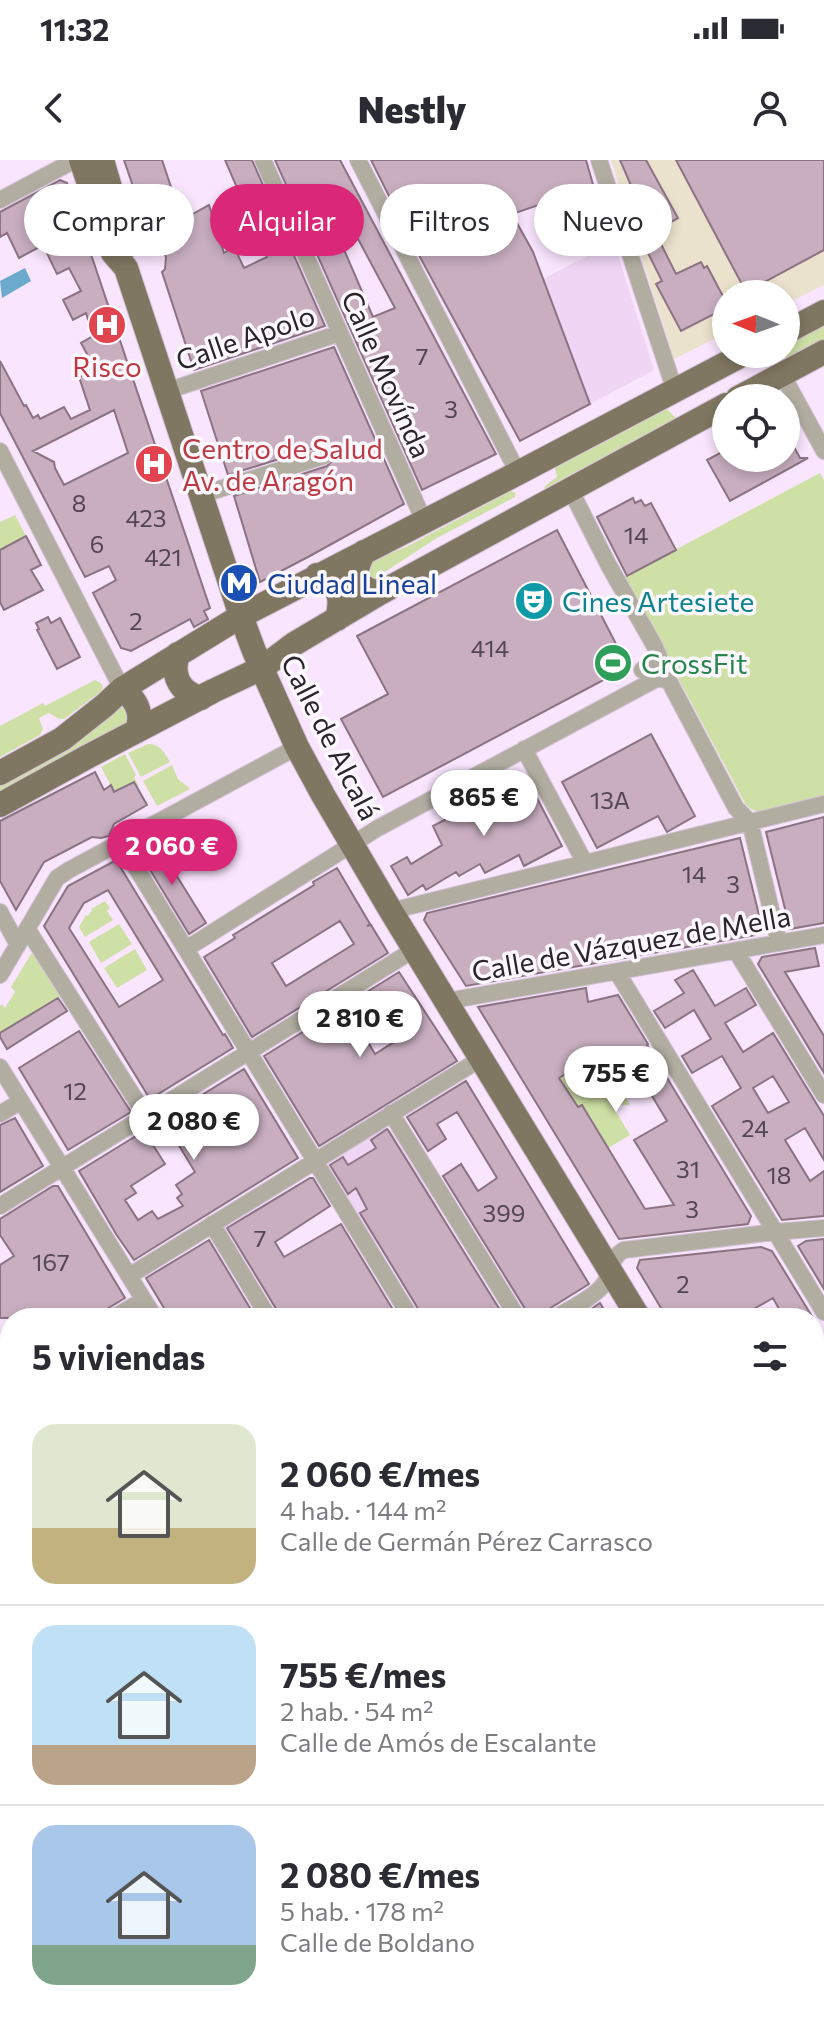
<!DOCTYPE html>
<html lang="es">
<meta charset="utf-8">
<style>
body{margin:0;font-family:Commissioner,sans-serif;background:#f2f2f3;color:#2b2b33;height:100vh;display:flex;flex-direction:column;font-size:30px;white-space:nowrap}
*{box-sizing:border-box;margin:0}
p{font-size:26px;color:#7c7c81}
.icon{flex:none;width:44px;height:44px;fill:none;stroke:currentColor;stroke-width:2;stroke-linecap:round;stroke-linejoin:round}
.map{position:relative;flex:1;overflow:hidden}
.panel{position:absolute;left:0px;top:1148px;width:824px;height:712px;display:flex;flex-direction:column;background:#fff;border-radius:32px 32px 0 0;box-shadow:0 4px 12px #0003}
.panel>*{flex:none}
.guide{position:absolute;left:24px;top:24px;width:776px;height:72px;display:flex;gap:16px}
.needle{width:52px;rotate:271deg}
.controls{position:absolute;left:712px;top:120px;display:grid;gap:16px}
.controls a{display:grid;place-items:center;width:88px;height:88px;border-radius:50%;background:#fff;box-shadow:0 4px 12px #0003;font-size:40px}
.price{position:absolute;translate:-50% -68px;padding:0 18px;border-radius:28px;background:#fff;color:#222;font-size:26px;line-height:52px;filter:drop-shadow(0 2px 4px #0008)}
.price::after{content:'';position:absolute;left:50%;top:48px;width:24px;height:18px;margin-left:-12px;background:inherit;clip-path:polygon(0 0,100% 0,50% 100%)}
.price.active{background:#db2777;color:#fff}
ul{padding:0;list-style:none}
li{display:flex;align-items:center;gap:24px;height:200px;padding:0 32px}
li+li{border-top:2px solid #e1e1e2}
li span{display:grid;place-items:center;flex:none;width:224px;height:160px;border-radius:24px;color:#555}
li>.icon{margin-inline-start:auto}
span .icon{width:96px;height:96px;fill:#fffc;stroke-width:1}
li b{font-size:34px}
h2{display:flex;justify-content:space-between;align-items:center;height:96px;padding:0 32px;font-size:34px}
.pill{padding:0 28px;border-radius:36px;background:#fff;box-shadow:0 4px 12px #0003;font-size:28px;line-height:72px}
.pill.active{background:#db2777;color:#fff}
.status{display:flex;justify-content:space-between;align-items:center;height:56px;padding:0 40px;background:#fff;direction:ltr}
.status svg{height:22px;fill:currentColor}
header{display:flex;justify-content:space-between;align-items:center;height:104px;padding:0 32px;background:#fff;font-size:36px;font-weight:800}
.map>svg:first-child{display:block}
.commercial{fill:#ebe2cd}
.built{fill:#efd6f4}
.green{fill:#cee0a5}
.water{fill:#6ba9cd}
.building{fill:#c8aebf;stroke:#8b7383;stroke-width:2;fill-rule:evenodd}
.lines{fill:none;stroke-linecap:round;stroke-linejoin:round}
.street-casing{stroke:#d4c2d8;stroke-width:18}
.primary-casing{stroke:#d4c2d8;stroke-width:26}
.street{stroke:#b1ada1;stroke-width:16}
.primary{stroke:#807762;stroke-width:24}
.labels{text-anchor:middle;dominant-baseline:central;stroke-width:7;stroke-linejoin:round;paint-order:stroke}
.number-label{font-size:24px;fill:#524652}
.street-label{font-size:28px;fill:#2b242d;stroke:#fcf8fd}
.health-label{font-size:28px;fill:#be3a42;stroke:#fcf8fd}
.transit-label{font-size:28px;fill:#164399;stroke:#fcf8fd;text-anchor:start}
.culture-label{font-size:28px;fill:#0d838f;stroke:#fcf8fd;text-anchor:start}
.leisure-label{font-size:28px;fill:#27864d;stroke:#fcf8fd;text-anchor:start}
</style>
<div class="status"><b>11:32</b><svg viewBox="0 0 49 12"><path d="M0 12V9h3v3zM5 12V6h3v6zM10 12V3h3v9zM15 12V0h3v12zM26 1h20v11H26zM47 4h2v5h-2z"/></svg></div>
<header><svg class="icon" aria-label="back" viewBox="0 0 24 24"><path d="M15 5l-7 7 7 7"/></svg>Nestly<svg class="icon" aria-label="person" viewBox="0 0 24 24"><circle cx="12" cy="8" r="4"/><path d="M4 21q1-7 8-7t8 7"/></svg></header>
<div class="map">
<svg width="824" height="1860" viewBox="0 0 824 1860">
<rect width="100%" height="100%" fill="#f9e5fd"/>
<path class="commercial" d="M611,0h213v125l-38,19v-10h-60v39l-52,26z"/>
<path class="built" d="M614,82l40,128 -64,34 -47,-125z
M383,968l9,3 46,76 -63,37 -48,-80z"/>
<path class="green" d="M824,165v15l-36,19 -5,-5h3v-8z
M667,249l9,9 -132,71 1,-3 12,-9 -2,-9z
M820,313l4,7v317l-64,16 -9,-4 -5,-4 -122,-228z
M511,331l5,2 -1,4 -78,41 -63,41 -5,1 -1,-14 6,-7 32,-12z
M15,355l11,21 -26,14v-28z
M95,520l7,4 1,4 -3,4 -36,27h-5l-10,-6 -10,5 4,11 -3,6 -40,22v-31l43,-23 2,3z
M120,547l8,1 1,13 -129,75v-13l100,-60z
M148,584c12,0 16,8 22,18l-29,15 -13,-24z
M125,594l11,21 -2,2 5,9 -2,2 -4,-6 -12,7 6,27 -26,-49z
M172,605l6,14 12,10 -33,17 -14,-25z
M105,741l5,7 -3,3 6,9 -28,17 -6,-10 7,-12 2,1 4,-6 -1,-1z
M119,764l13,20 -31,19 -12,-21z
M135,789l12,21 -30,18 -13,-20z
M31,794h2l27,43 -60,36v-27l2,-2 3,4 10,-16 -4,-5z
M600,894l30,51h-18l18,30 -32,19 -3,-7 9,-7 -7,-12 -11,6 -3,-6 10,-7 -11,-16 -10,6 2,-11 -9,-13 -11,-7z"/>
<path class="water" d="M25,108l6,13 -29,17 -2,-17z"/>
<path class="building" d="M124,0h38l20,60 27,-15 15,48 10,-6 10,21 23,-11 -42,-97h27l73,166 -131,44 -32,-98 3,-3 1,-12 -3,-6 -9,-3z
M275,0h65l156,294 -74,36zM350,64l45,84 -22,9 -37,-86z
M371,0h215l24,84 -19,9 -3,-7 -4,2 -6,-18 4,-1 -11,-35 -59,20 21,38 57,152 -70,37 -105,-193z
M620,0h26l32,58 -32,18 -22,-41 9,-5z
M676,0h148v90l-78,42z
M60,20l7,3 143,425 -6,3 4,8 -14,8 -4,-8 -59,32 -10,-3 -28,-55 23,-13 -7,-14 -24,11 -85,-164v-52l24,45 2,-1 7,13 5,-3 2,4 24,-12 7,12 19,-9 -11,-33 16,-8 -14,-26 12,-7 -7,-23 -13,7 -10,-20 18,-9 -12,-23 -12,6 -14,-29 -24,13 -12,-25 -7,4v-25zM114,250l14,43 -64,32 -9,-17 -1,-6 -21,-11z
M660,82l16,32 25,-12 3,6 3,-2 19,36v6l-45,23 -25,-47 6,-3 -16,-32z
M334,187l70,157 -96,53 -48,25 -26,-86 93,-30 7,-7v-7l-7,-6h-6l-93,29 -27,-84z
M786,272l14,26h8l-78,43 -23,-41 19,-10v8h60z
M633,338l2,5 6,-3 4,6 6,-3 25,47 -49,26 -30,-59z
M557,370l71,137 -245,130 -42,-78 47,-25 -31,-58z
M26,376l15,29 -10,5 12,20 -39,20 -4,-8v-52z
M48,457l3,6 9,-5 20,39 -23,12 -20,-39 2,-1 -3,-6z
M651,574l44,82 -28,16 -9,-16 -61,32 -35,-66z
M95,612l9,18 7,-5 3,7 20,-10 13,23 -33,19 -5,12 -8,2 -9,-1 -48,25 -28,48 -16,-29v-60z
M526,617l36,69 -38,20 -5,-11 -34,18 -5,-9 -21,12 -3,-4 -30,18 -3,-5 -15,10 -17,-29 16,-9 4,7 31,-19 -9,-19z
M824,657v106l-34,6 -24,-97z
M740,678l21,85 -6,12 -289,51 -42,-66 3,-7z
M155,681l51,82 -17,11 -51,-84z
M116,700l107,175 2,-1 8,14 -83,51 -106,-173 24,-40zM108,730l55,90 -44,27 -50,-79 15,-25z
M337,708l33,56 -3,2 4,-1 17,28 -136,84 -48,-80 31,-19 -2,-3 81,-50 -1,-3zM340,761l14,23 -68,42 -14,-23z
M815,788l4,18 -34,6 39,64v37l-66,-109 4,-7z
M693,810l22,36 31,-18 10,17 -31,18 18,29 30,-19 51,83v44l-19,-32 -20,12 25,41 14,-10v45l-42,4 -70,-114 29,-18 -19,-32 -30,17 -10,-17 29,-17 -17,-29 -29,18 -11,-17 30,-18 -9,-13zM773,916l16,26 -21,11 -15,-25z
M399,812l58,89 -138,85 -55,-90zM393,848l15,25 -33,21 -16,-27z
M586,828l2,14 30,-7 30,49 -1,1 104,171 -3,8 -129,15 -141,-232zM600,894l3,4 5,-2 5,9 15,-9 39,65 -33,19 40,65 -29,4 -63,-104 -4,2 -19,-29z
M58,838l9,13 -60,38 -7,-12v-4z
M79,871l52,81 -63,38 -49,-82z
M244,909l54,89 -164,102 -18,-26 -37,-63 65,-40 21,33 -34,22 5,7 -11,7 13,20 14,-9 6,8 25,-13 -6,-8 5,-4 -6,-9 19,-13 -32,-53z
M466,921l123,203 -40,25 -5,9h-15l-2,-6 -84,-136 18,-12 17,27 19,-13 -40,-66 -20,12 9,15 -18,12 -21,-34z
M15,958l28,48 -43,26v-67z
M387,969l1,1 117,188h-83l-2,-6 -60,-99 7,-4 -11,-21 -8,6 -18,-29 13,-8 5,8 28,-17 -5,-8z
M310,1018h3l17,28 -55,36 9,15 57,-33 57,94h-118l-2,-6 -51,-84z
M53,1026h5l4,7 63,105 -18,11 -5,9h-102v-53l14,-9 -14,-21v-16z
M824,1079v50l-26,-43 8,-5z
M209,1080l47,78h-86l-24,-40z
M761,1087l11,4 41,67h-29l-11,-20 -35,20h-71l-30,-50 3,-8z
M600,1143l9,15h-32l10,-6z"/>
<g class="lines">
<defs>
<path id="street" d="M263,0l161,361
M358,0l160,313
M599,0l76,231
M0,40l75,-40
M782,214l42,77
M167,231l173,-58
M0,291l122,238
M570,329l39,77 45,79 6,14 -18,11
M201,335l123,-39
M524,589l61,114
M121,683l290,475
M391,751l433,-107
M0,752l18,33
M28,770l118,186
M186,789l192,-121 280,-150 11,3 67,127 14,14 29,121
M736,791l88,144
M617,812l207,340
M0,815l57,-97 12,-8 228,-123
M447,841l377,-66
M0,907l155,251
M391,953l127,205
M0,954l21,-13
M0,1046l415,-257
M212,1064l57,94
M129,1116l353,-218
M113,1158l30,-18
M555,1158c14,-9 40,-21 49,-34 9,-12 5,-26 20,-34l151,-18 49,-4
M0,1198l10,17
M814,1261l10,-6
M0,1473l10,16
M814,1720l10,-6
M0,1746l10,-6
M0,1758l10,16
M0,1791l10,-5
M814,1817l10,16
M56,1850l6,10
M399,1850l6,10
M698,1850l6,10
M12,1860l16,-10
M219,1860l12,-7
M569,1860l17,-10"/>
<path id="primary" d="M81,0l32,93 13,15 115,348 13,35 43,96 26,48 68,116 248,407
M102,0l25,86
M786,172l38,-20
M738,238l86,-46
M364,392c-12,23 -11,35 16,41
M317,415c22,11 26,20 20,44
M178,494c-7,21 1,38 23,44
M122,529c15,11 21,24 15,42
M0,613l62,-34 43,-34 17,-16 119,-73 277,-143 226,-119
M0,645l87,-48 126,-66 49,-23 32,-24 86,-51 346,-188
M814,1444l10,17"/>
</defs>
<use href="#street" class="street-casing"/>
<use href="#primary" class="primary-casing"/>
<use href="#street" class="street"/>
<use href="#primary" class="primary"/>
</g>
<defs>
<symbol id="hospital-disc" viewBox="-11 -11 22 22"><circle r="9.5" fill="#e0444e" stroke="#fcf8fd"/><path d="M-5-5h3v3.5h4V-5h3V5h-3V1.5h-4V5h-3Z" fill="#fff"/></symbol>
<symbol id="metro-disc" viewBox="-11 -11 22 22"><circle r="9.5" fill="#1a4fb4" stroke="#fcf8fd"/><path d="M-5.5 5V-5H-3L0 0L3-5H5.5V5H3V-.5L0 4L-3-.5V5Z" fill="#fff"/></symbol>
<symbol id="theatre-disc" viewBox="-11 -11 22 22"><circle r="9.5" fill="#0f9aa8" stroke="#fcf8fd"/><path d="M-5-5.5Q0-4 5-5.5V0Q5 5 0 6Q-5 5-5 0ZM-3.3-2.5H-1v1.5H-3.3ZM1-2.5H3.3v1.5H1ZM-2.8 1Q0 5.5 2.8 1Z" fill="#fff"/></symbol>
<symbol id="stadium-disc" viewBox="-11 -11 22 22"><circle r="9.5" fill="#2e9e5b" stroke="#fcf8fd"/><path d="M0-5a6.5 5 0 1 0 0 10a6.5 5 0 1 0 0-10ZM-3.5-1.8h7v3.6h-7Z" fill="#fff"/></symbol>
</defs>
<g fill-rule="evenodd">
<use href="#hospital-disc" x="85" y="143" width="44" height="44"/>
<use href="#hospital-disc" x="132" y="282" width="44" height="44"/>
<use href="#metro-disc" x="217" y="401" width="44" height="44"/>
<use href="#theatre-disc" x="512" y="419" width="44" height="44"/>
<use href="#stadium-disc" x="591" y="481" width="44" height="44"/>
</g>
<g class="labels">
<g class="number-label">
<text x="422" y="195">7</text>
<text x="451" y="248">3</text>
<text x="79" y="342">8</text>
<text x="146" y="357">423</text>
<text x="636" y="374">14</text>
<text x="97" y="383">6</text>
<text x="163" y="396">421</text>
<text x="136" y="460">2</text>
<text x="490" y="487">414</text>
<text x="610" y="639">13A</text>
<text x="694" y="713">14</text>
<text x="733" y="723">3</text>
<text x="75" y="930">12</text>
<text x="755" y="967">24</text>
<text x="688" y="1008">31</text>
<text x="779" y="1014">18</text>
<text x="692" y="1048">3</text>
<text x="504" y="1052">399</text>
<text x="260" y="1077">7</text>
<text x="51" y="1101">167</text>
<text x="683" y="1123">2</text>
</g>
<g class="street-label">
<text transform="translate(245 177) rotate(-19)">Calle Apolo</text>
<text transform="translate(387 214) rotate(66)">Calle Movínda</text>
<text transform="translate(331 577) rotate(63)">Calle de Alcalá</text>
<text transform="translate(631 783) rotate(-10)">Calle de Vázquez de Mella</text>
</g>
<g class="health-label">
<text x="107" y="206">Risco</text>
<text x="182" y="288" text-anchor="start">Centro de Salud<tspan x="182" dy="32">Av. de Aragón</tspan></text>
</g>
<g class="transit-label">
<text x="267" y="423">Ciudad Lineal</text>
</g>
<g class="culture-label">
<text x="562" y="441">Cines Artesiete</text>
</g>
<g class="leisure-label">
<text x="641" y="503">CrossFit</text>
</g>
</g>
</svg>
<div class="controls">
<a><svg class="needle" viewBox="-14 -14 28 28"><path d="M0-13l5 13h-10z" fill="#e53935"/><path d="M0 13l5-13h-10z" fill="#7c7c81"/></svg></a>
<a><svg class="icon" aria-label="locate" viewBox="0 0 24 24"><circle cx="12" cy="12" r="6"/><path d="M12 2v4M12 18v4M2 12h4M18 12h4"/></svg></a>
</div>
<b class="price" style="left:484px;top:678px">865 €</b>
<b class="price active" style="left:172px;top:727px">2 060 €</b>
<b class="price" style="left:360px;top:899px">2 810 €</b>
<b class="price" style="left:616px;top:954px">755 €</b>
<b class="price" style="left:194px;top:1002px">2 080 €</b>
<div class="guide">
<a class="pill">Comprar</a>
<a class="pill active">Alquilar</a>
<a class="pill">Filtros</a>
<a class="pill">Nuevo</a>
</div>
<section class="panel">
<h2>5 viviendas<svg class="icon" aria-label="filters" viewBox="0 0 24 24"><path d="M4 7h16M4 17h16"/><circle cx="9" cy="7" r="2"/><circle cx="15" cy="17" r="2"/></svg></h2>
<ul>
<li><span style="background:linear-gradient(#dfe7d0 65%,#c2b280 0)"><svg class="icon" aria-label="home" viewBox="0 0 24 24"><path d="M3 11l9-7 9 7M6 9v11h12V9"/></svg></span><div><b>2 060 €/mes</b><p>4 hab. · 144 m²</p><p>Calle de Germán Pérez Carrasco</p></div></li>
<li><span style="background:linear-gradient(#bfe0f5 75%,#b9a48a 0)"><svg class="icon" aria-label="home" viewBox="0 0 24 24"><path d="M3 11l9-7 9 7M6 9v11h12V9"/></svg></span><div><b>755 €/mes</b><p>2 hab. · 54 m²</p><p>Calle de Amós de Escalante</p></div></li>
<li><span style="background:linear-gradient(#a9c7e8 75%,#7fa58c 0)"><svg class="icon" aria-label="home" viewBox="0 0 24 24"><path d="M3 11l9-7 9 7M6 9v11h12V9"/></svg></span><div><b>2 080 €/mes</b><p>5 hab. · 178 m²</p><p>Calle de Boldano</p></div></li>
</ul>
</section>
</div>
